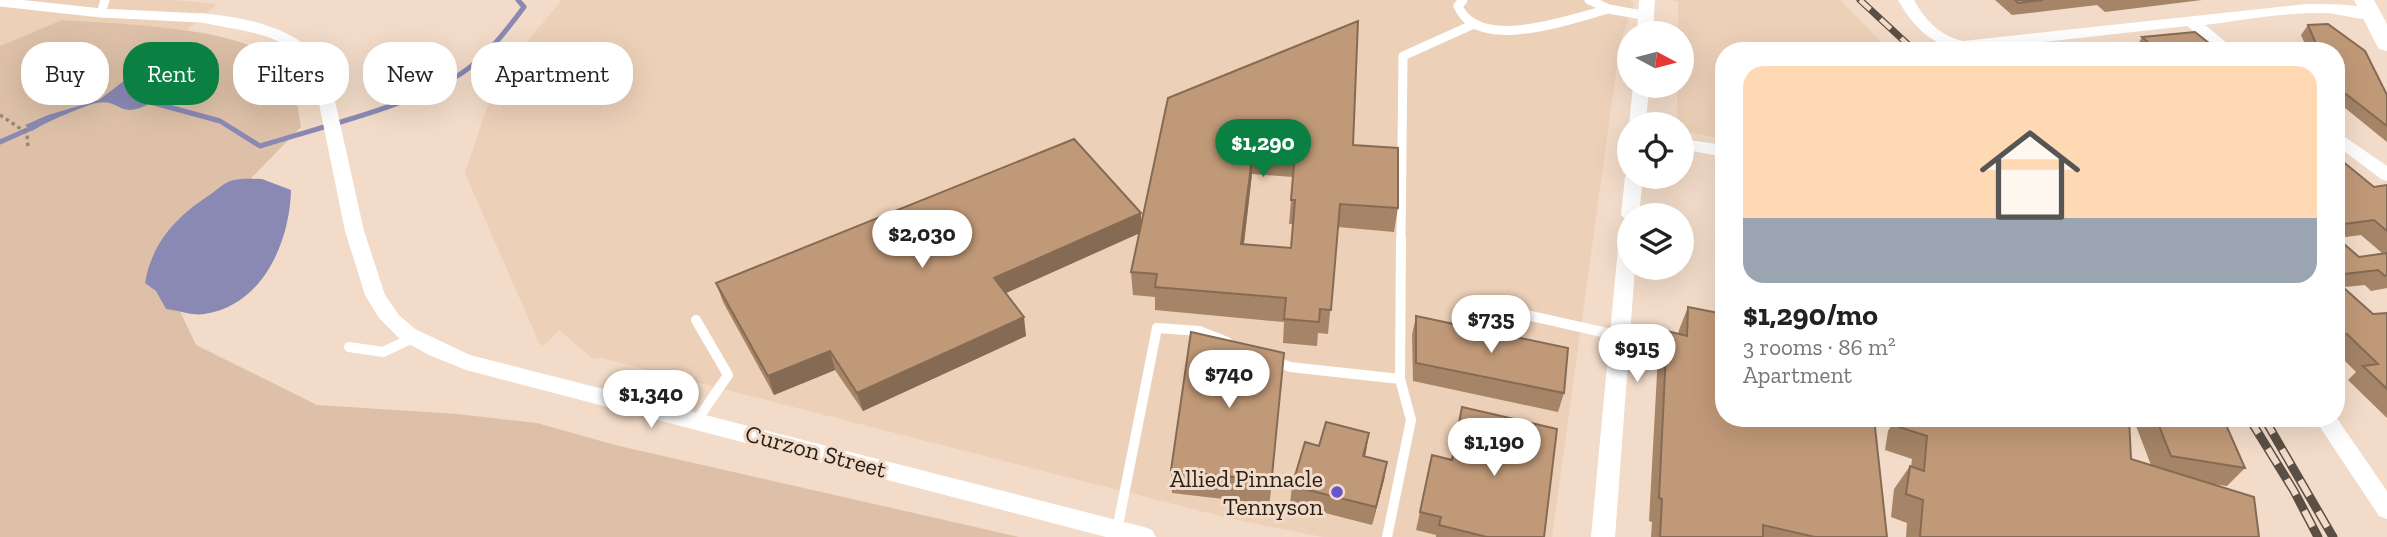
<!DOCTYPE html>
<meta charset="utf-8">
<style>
body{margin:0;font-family:"Zilla Slab",serif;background:#f6f6f6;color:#222;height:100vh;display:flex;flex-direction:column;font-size:26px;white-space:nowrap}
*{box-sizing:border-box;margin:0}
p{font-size:23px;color:#767676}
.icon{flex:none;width:38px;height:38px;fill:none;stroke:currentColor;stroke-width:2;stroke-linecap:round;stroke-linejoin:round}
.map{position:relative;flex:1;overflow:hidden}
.panel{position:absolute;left:1715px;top:42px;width:630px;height:385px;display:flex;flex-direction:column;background:#fff;border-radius:28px;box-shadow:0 7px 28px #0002}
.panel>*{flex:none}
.banner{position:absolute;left:21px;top:42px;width:665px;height:63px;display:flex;gap:14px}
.needle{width:46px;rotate:97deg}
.tools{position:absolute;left:1617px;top:21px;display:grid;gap:14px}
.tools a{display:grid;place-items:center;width:77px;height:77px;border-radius:50%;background:#fff;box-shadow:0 7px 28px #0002;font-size:35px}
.price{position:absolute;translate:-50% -60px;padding:0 16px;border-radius:24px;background:#fff;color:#222;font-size:23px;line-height:46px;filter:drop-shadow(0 2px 4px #0008)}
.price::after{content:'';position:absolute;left:50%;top:42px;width:21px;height:16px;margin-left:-10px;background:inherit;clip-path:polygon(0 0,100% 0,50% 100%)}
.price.active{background:#0b8043;color:#fff}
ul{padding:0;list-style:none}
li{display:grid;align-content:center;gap:14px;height:371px;padding:0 28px}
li+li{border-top:2px solid #e0e0e0}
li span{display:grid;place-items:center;height:217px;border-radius:21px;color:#555}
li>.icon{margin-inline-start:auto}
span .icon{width:126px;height:126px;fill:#fffc;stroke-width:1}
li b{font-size:30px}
.chip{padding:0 24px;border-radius:28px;background:#fff;box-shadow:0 7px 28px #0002;font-size:24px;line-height:63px}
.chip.active{background:#0b8043;color:#fff}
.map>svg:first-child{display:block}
.built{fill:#edd0b8}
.green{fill:#ddc0a7}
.water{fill:#8989b4}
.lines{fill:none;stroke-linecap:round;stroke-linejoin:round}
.stream{stroke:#8989b4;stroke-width:5}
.path{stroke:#978779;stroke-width:3.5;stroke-dasharray:3.5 3.5;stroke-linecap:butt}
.lane-far1{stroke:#fff;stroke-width:9}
.lane{stroke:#fff;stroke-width:10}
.street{fill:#fff;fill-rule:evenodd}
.secondary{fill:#fff;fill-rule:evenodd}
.rail-far1-casing{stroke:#5b4f45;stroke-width:7}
.rail-casing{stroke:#5b4f45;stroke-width:9}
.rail-far1{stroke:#f2dbc8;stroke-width:4.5;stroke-dasharray:14;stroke-linecap:butt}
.rail{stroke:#f2dbc8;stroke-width:6;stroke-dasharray:18;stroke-linecap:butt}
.wall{fill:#a58467;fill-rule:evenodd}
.shaded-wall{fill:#866b54}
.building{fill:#c09978;stroke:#866b54;stroke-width:2;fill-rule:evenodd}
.poi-dot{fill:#6555ce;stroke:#f2dbc8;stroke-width:2.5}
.labels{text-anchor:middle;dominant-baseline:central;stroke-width:6;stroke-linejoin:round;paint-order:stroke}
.street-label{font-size:24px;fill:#271f18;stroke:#f2dbc8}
.poi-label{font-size:24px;fill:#271f18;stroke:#f2dbc8;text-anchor:end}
</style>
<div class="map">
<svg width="2387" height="537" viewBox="0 0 2387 537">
<rect width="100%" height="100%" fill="#f2dbc8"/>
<path class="built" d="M0,0h174l43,4 -30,26 -125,-10 -62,26z
M562,0h1069l3,4 -14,39 -68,494h-229l-91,-18 -631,-161 -8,1 -34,-29 -15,16 -5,-3 -74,-170 32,-96z
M1670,0h170l50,51h-166v88l-42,-8v-7h-5v-38h5v-53h-4v-31z"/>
<path class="green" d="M62,20c55,4 168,6 212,38 21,15 23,46 27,69l-79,81 -55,76 29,61 121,60 140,9 80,9 78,22 404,92h-1019v-491z"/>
<path class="water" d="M150,69l8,4v14l-8,6 -3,12c-29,14 -27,-7 -50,-2 -12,2 -55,21 -65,28l-7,-6 23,-10 51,-15 38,-29z
M262,179l29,11c-1,51 -28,116 -87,124 -11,2 -27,-4 -38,-5l-10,-18 -11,-8c7,-41 32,-67 66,-89 7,-5 15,-13 23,-14 9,-2 19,-1 28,-1z"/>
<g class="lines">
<path class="stream" d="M143,100l77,21 40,25c60,-19 151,-40 202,-73 25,-17 44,-42 62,-66l-6,-7
M0,142l36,-16"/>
<path class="path" d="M0,115l27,18 1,15"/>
<path class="lane-far1" d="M1463,0l-5,6c20,48 114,12 151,3
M1589,0l20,9 38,7
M0,2l101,11 100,5
M101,13l4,-13
M1401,241l2,-185 69,-31"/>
<path class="lane" d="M1478,304l142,32
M696,320l32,55 -31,45
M349,347l34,5 32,-15
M1273,360l17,7 110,12
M1117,530l40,-202 42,3 28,11
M1387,537l24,-117 -11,-41 1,-140"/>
<path class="street" d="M1639,0h16l-2,33h-16z
M1898,0h16c11,20 26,36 49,41l343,-37c17,0 61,-1 73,10 -11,11 -39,-1 -53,-1 -40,-1 -82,7 -121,12l32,26h-18l-32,-25 -224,25c-32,-7 -49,-23 -65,-51z
M201,13c49,5 114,16 130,70l33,148 21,64 14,20 16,14 55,26 674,172 8,3 4,7h-50l-640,-167 -37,-15 -29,-16 -21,-21 -14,-23 -20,-64 -29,-142c-13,-59 -74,-56 -120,-68l-3,-3z
M1633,86h16l-3,38h-17z
M2336,131l51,35v15l-6,-2 -45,-34z
M1682,139l42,6v12l-42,-8z
M1629,172v5h14l-4,38h-10v53h6l-20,269h-24l29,-310 8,-6 -7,-6 4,-38z
M2336,417l51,74v28l-8,-3 -65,-98z"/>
<path class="secondary" d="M2354,0h20l13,24v27l-8,-2 -3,-5z"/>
<defs>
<path id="rail-far1" d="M1860,0l55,51"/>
<path id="rail" d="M2249,418l45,73 24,46
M2264,418l69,119"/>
</defs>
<use href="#rail-far1" class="rail-far1-casing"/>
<use href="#rail" class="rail-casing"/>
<use href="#rail-far1" class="rail-far1"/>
<use href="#rail" class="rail"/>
</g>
<path class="wall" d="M1995,0h207l-97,12 -8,-7 -85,10z
M2308,25l79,70v47l-48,-39 -3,1v-53h-28l-7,-16z
M2142,37l77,14h-85z
M1168,98l185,47 45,63 -4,24 -56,-5 -10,107 -10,-1 -1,13 -34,-3 1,-21 -129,-12v-13l-22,-2 -2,-23 9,-39 -134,60 20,43 -163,75 -28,-41 -61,25 -51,-93 -7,-19 426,-60zM1252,174l41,3 -4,47h4l-2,24 -47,-4z
M2336,156l38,31 13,-2v103l-16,3 -6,-6 -21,2 29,27 14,-1v105l-39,-38 8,-8 -20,-20zM2361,235l21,18 -23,4 -21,-19z
M1688,307l36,111 163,119h-236l1,-15 -3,-1 9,-166 9,-24 11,3 1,-4z
M1416,316l148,77 -6,19 -145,-31 -1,-46z
M1284,353l-15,156 -20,-2v-5l-77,-9 -1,-23z
M1462,407l82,130h-108v-2l-20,-5 16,-75 20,4z
M1896,418h233l2,41 20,6 -18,-47h90l22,50 -18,18 -14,-2 46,53h-353l1,-14 -16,-6 3,-28 16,-23 1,1 1,-8 -27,-9 3,-19z
M1369,433l-4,23 22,6 -3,18 -12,45 -82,-21 2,-18z"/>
<path class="shaded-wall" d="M1253,150l-1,24 -11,93v-23z
M1141,213l1,19 -145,65 -3,-19z
M1024,317l2,19 -163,75 -6,-18z
M830,351l5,19 -61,25 -6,-19z
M1284,353l-2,23 -13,133 2,-23z
M1369,433l-3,19 -6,22 3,-18z
M1387,462l-3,18 -12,45 4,-18z"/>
<path class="building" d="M2015,0h28l-25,3z
M1358,21l-5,124 45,3v60l-58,-4 -9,106 -11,-1 -1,13 -35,-3 2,-21 -131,-11 2,-13 -26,-2 37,-174zM1253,150l42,3 -4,47h4l-4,48 -50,-4z
M2328,24l37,27 22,44v31l-41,-32 -8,1 -2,-4v-40h-17l-11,-26z
M2195,32l24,19h-61l-16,-14z
M1074,139l67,74 -147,65 30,39 -167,76 -27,-42 -62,25 -52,-93z
M2336,156l38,31 13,-2v46l-13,-11 -38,5z
M2336,237l23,20 28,-4v22l-2,1 -7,-6 -42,5z
M2336,281l37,33 14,-1v76l-24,-23 15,-2 -31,-30 -11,2z
M1688,307l36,7v104h150l13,119h-72l-52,-12v12h-103l2,-38 -3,-1 8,-167 20,5z
M1416,316l152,32 -4,45 -148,-30z
M1191,332l93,21 -13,133 -21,-2v-5l-79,-9z
M1462,407l95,22 -13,108h-57l-48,-12 2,-8 -21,-5 12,-57 20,5z
M1901,418h228l2,41 123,38 5,40h-339l3,-37 -17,-6 4,-28 14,5 3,-35 -28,-9z
M2156,418h67l22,50 -74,-12z
M1326,422l43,11 -6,23 24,6 -11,45 -84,-21 13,-44 14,4z"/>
<circle class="poi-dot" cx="1337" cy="492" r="7"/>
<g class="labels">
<g class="street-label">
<text transform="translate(816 451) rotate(15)">Curzon Street</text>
</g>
<g class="poi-label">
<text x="1323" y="478">Allied Pinnacle<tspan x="1323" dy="28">Tennyson</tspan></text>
</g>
</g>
</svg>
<div class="tools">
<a><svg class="needle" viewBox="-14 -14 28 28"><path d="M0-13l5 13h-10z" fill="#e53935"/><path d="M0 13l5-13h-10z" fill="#767676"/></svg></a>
<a><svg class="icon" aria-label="locate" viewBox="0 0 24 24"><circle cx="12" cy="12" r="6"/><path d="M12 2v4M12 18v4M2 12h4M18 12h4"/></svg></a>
<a><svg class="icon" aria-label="layers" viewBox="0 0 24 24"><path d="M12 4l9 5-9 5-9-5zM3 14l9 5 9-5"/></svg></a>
</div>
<b class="price active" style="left:1263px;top:179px">$1,290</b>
<b class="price" style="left:922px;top:270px">$2,030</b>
<b class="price" style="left:1491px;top:355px">$735</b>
<b class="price" style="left:1637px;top:384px">$915</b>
<b class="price" style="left:1229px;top:410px">$740</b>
<b class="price" style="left:651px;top:430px">$1,340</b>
<b class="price" style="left:1494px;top:478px">$1,190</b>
<div class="banner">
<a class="chip">Buy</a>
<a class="chip active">Rent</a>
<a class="chip">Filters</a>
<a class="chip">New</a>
<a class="chip">Apartment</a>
</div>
<section class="panel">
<ul>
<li><span style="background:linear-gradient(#ffd9b3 70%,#9aa5b1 0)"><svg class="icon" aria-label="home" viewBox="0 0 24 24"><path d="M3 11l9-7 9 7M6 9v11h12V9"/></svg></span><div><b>$1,290/mo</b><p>3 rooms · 86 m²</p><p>Apartment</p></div></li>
</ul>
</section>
</div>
